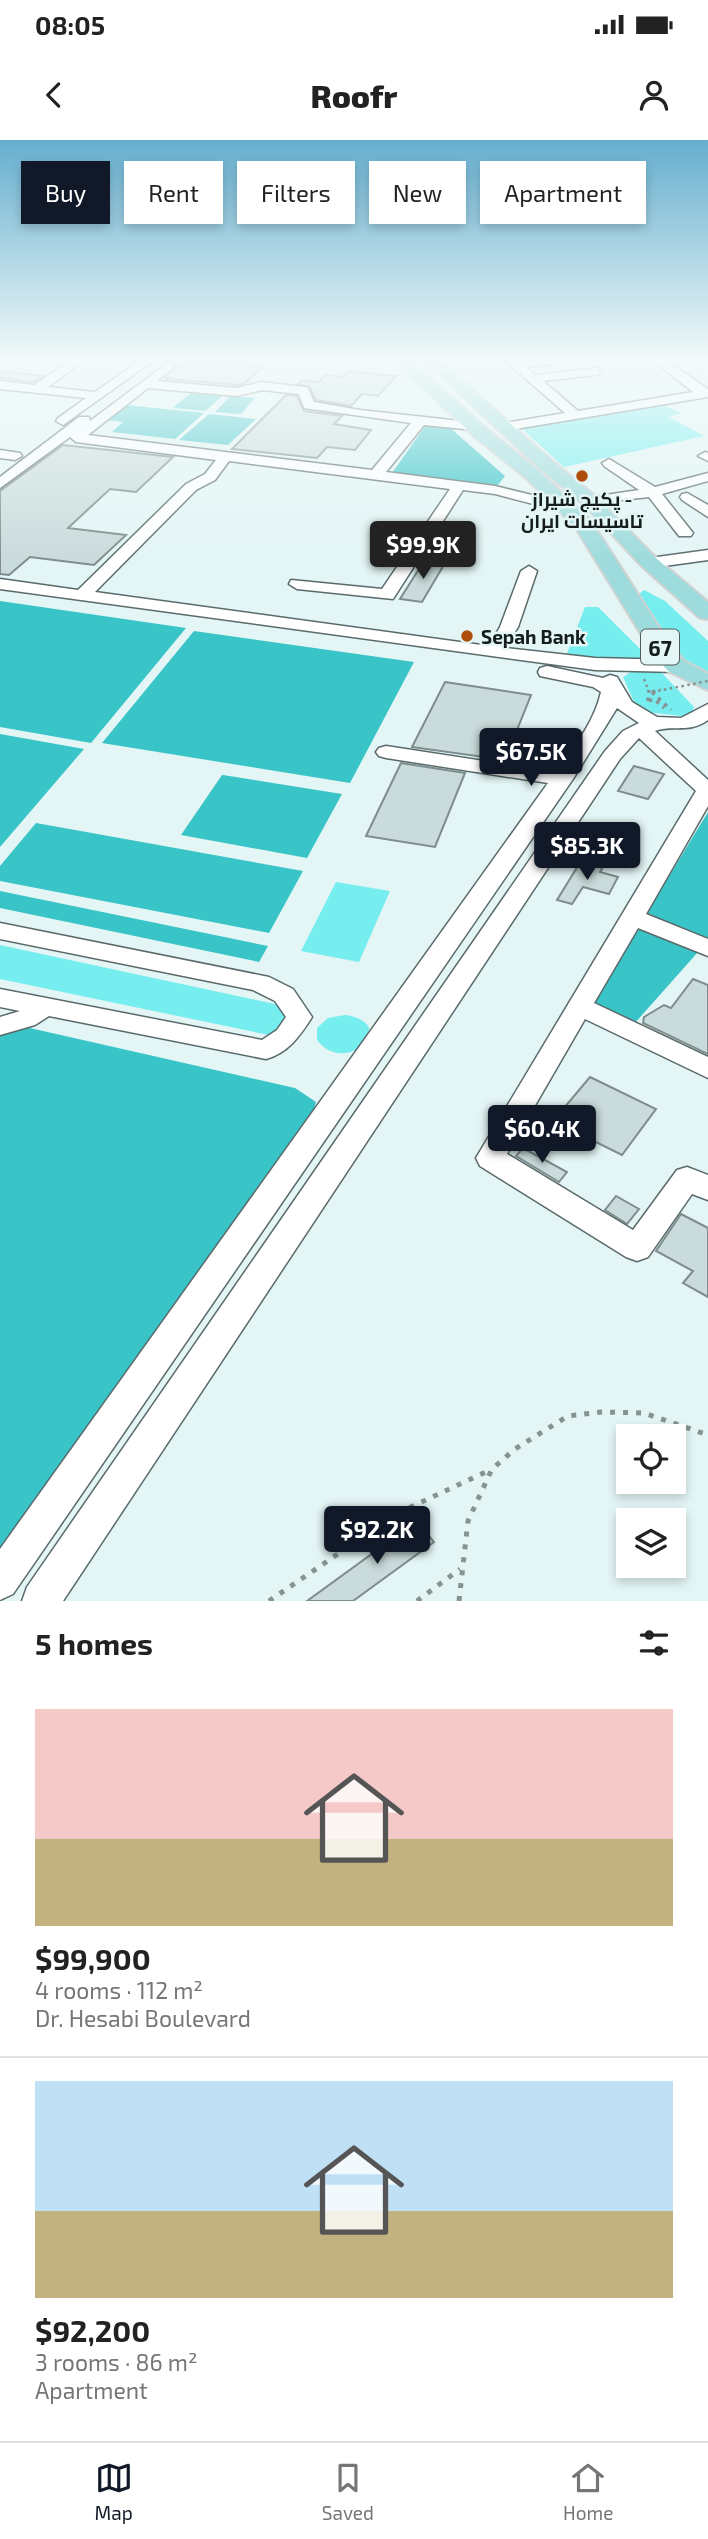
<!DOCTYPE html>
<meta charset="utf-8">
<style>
body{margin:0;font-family:"Exo 2",Cairo,sans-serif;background:#f2f2f2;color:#222;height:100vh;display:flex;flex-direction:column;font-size:26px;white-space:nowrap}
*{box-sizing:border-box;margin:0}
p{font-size:23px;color:#767676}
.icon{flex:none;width:38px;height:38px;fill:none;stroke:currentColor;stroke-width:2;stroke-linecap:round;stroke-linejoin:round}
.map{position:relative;height:1461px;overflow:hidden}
.details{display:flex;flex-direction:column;background:#fff;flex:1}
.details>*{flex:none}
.banner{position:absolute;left:21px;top:21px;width:667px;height:63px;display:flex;gap:14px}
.controls{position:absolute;left:616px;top:1284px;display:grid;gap:14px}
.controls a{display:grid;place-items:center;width:70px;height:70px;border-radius:0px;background:#fff;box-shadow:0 4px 10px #0003;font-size:35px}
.price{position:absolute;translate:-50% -60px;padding:0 16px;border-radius:7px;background:#111827;color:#fff;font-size:23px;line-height:46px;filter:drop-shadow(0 2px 4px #0008)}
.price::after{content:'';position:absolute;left:50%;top:42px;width:21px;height:16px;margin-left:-10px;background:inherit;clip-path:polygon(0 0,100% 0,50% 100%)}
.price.on{background:#222;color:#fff}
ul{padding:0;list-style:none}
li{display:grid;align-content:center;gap:14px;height:371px;padding:0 35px}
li+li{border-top:2px solid #e0e0e0}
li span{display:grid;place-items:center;height:217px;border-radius:0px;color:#555}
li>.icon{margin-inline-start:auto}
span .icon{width:126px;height:126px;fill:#fffc;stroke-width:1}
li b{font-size:30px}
h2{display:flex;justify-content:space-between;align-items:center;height:84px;padding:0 35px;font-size:30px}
.tag{padding:0 24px;border-radius:0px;background:#fff;box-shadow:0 4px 10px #0003;font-size:24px;line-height:63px}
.tag.on{background:#111827;color:#fff}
.status{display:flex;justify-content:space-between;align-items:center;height:49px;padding:0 35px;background:#fff;direction:ltr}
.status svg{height:19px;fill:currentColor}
header{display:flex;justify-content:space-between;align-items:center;height:91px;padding:0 35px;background:#fff;font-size:32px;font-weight:800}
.tab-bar{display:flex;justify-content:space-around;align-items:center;height:98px;border-top:2px solid #e0e0e0;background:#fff;font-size:19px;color:#767676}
.tab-bar a{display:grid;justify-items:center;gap:4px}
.tab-bar .on{color:#111827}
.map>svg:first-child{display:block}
.green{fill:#76edef}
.forest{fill:#39c4c7}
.building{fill:#cadbdb;stroke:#7d8d8d;stroke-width:2}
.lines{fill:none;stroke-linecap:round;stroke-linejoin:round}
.minor-casing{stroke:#5a6a6a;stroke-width:3}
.major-casing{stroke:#d0d2d2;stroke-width:4}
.path-far2{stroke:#869393;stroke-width:2.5;stroke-dasharray:2.5 3.5;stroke-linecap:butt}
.path-far1{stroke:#869393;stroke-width:3.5;stroke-dasharray:3.5 5;stroke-linecap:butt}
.path{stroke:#869393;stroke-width:5;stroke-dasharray:5 8;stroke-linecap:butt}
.minor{fill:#fff;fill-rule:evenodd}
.major{fill:#9edbdc;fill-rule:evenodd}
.path-bridge-far1{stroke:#869393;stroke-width:2.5;stroke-dasharray:2.5 3.5;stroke-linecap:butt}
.path-bridge{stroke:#869393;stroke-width:3.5;stroke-dasharray:3.5 5;stroke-linecap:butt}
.poi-dot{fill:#ae4d0c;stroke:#e3f5f5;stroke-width:2.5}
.labels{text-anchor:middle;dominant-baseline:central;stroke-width:5;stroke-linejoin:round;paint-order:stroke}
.far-poi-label{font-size:19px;font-weight:bold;fill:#151c1c;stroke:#e3f5f5}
.shield{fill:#e3f5f5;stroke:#535d5d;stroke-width:2}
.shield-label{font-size:21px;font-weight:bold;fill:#151c1c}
</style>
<div class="status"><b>08:05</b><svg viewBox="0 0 49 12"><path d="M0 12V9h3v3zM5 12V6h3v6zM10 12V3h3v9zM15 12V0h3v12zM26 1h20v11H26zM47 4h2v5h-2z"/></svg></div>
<header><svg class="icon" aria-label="back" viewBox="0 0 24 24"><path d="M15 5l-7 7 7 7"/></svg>Roofr<svg class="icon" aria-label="person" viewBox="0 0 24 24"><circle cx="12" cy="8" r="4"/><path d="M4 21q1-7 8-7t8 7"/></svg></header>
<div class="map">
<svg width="708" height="1461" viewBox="0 0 708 1461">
<rect width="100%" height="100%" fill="#e3f5f5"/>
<path class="green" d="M658,263l24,10 -13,4 35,19 -140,31 -45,-41z
M644,450l21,11 43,40v36l-20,-11 -51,-70z
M585,467h13l54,54 -86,-5z
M636,529l25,3 33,35 -2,5 -10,4 -44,-5 -15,-34z
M336,742l54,9 -31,71 -58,-11z
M0,805l275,59 12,4 2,13 -10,11 -10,3 -269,-56z
M345,875c57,8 1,63 -28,25v-12l11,-10z"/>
<path class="forest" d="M194,250l32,3 -21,18 -32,-3z
M230,256l25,2 -14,16 -26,-2z
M126,265l78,8 -29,26 -63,-7 11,-10 -16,-2z
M209,274l47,5 -28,26 -49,-5z
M426,285l23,2 56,49 -7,9 -106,-12z
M0,461l186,27 -95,115 -91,-16z
M194,491l220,31 -64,121 -248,-40z
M0,594l84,15 -84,98z
M222,635h1l119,19 -35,64 -126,-23z
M708,672v130l-63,-26z
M36,683l267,48 -34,62 -269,-52v-15z
M0,751l268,55 -9,16 -259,-54z
M638,786l60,26 -64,72 -45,-19z
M21,886l274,62 21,14 -6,23 -310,433v-524z"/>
<path class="building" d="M186,218l78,8 -19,17 -7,2 -71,-6 1,-1 -3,-1z
M0,231l43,5 -10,6 -33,-4z
M348,231l48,5 -18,20 -16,-2 -11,12 -35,-6 -6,-13 -12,-3 4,-3 16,1 7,-7 18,2z
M286,255l11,1 7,15 38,5 -8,8 37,6 -16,20 -28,-3 -10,11 -85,-9z
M63,305l110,12 -37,35 -26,-3 -42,39 58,7 -32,30 -64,-8 -21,18 -9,-1v-83z
M424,421l21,2 -23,39 -22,-3z
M445,542l86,13 -26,65 -93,-13z
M401,623l64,10 -30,74 -69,-11z
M634,626l30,8 -16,25 -30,-8z
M581,721l22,6 -3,5 18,5 -9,17 -26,-7 -11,17 -15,-4z
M693,839l15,6v69l-65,-31 1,-6 20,-12 7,3z
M590,937l66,32 -34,46 -69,-34z
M523,1008l44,24 -8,10 -43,-26z
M616,1056l23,13 -12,15 -22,-14z
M681,1074l27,14v69l-25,-14 10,-12 -37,-20z
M417,1381l17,21 -81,59h-46z"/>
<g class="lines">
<defs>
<path id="minor" d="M74,218h13l-39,29 47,5 49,-34h13l-94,67 -7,-4 2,-3 28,-20 -86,-9v-8l34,4z
M502,218h13l4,3 55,-3 -6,4 -42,5 9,8 64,-7v6l-4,1 -52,6 35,30 115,-19 -43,-34h13l45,31v8l-204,34 -7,-4 2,-3 66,-11z
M169,222l6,4 -18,15 79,7 26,-6 42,5 4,1 6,14 46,8 119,13v6l-5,1 -50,-5 -38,47 109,14 78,19 3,3 -8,5 -73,-19 -32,-4 -70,109 -96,-10 -8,-5 2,-4 91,9 68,-100 -221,-28 -14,19 -19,10 -101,102 394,54 11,-19 21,-56 8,-5 8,5 -19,56 -13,21 90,10 81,2 9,6 -9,6 -81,-2 -595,-81v-10l78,11 108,-106 19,-10 11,-14 -140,-18 -6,-5 -70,51v-11l79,-60h10l1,4zM148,248l88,8 26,-6 37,4 5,14 107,15 -39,47 -284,-35z
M0,310l20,3 2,3 -7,4 -15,-2z
M705,312l3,1v8l-10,-5z
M609,319l46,28 53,-14v8l-46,13 31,39 -2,3h-12l-30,-39 -64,7 -2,-3 2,-3 54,-8 -35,-24 -2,-3z
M687,353l21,12v12l-26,-17 -2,-3 2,-3z
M708,410v10l-58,8 -8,-5 8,-5z
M547,526l56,12 7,-3 7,2 15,25 25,15 24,1 27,-14v16c-19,14 -36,4 -53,11l53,49v26l-62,108 62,25v17l-70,-28 -44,75 114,54v21l-123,-59 -78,135 126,76 44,-60 10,-3 21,8v25l-16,-6 -44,63 -11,4 -11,-4 -146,-91 -4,-8 220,-367 -57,-53 -19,21 -557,842h-41l5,-14 578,-836 18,-20 16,-8 -22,-15 -44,71 -560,815 -13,6v-51l548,-766 -162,-25 -7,-2 -3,-4 3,-4 7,-2 170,26c18,-25 38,-49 45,-80l-8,-5 -53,-11 -2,-4 2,-4z
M0,783l269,54 24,12 19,28c-12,19 -24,36 -46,42l-217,-43 -14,9 -35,10v-18l20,-6 -20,-4v-18l262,51 15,-10 9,-13 -11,-16 -22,-11 -253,-51z"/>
<path id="major" d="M392,218h15l80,71 52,42 52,50 78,122 15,18 24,13v16l-40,-19 -16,-19 -76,-124 -49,-49 -52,-42z
M422,218h15l114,102 45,37 61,62 51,43v17l-8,-1 -57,-51 -59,-62 -45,-37z"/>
</defs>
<use href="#minor" class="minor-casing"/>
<use href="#major" class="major-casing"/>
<path class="path-far2" d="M644,539l5,13"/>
<path class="path-far1" d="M652,552l19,18
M648,561l1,-11
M649,561l5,-2 10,9"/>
<path class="path" d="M269,1461l129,-88 92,-43
M417,1461l43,-32
M459,1461l9,-80 24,-52 23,-20 53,-33 34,-4 42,1 64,22"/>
<use href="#minor" class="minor"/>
<use href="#major" class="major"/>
<path class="path-bridge-far1" d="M652,552l56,-11"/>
<path class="path-bridge" d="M652,552l9,-2"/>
</g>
<linearGradient id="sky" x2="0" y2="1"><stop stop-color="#65aece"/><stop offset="0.52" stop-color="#f2fafa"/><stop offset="1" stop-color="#f2fafa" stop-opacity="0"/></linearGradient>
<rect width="708" height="422" fill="url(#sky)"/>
<g class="poi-dot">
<circle cx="582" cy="336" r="7"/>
<circle cx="467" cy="496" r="7"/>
</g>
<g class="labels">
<g class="far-poi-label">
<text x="582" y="358">پکیج شیراز -<tspan x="582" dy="22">تاسیسات ایران</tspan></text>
<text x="481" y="496" text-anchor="start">Sepah Bank</text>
</g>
<rect class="shield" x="641" y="489.5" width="38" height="35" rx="5"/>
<g class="shield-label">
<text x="660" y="507">67</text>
</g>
</g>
</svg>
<div class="controls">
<a><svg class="icon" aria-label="locate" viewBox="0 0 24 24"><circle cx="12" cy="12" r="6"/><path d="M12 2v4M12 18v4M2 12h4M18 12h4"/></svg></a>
<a><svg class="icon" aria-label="layers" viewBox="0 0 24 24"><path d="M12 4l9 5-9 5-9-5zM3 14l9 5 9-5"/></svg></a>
</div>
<b class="price on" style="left:423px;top:441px">$99.9K</b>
<b class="price" style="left:531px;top:648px">$67.5K</b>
<b class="price" style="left:587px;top:742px">$85.3K</b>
<b class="price" style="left:542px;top:1025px">$60.4K</b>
<b class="price" style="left:377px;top:1426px">$92.2K</b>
<div class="banner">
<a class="tag on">Buy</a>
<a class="tag">Rent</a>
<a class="tag">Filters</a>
<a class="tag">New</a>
<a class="tag">Apartment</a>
</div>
</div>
<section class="details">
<h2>5 homes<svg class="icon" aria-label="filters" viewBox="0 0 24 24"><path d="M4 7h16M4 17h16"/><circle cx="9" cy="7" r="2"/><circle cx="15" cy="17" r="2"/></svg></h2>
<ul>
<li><span style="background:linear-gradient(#f6c9c9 60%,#c2b280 0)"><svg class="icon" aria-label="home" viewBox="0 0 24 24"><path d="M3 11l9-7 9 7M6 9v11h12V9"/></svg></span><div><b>$99,900</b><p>4 rooms · 112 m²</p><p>Dr. Hesabi Boulevard</p></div></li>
<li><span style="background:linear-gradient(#bfe0f5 60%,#c2b280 0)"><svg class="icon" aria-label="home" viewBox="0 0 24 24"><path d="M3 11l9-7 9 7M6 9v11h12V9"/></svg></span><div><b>$92,200</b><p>3 rooms · 86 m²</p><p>Apartment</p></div></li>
</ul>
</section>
<nav class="tab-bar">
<a class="on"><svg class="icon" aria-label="map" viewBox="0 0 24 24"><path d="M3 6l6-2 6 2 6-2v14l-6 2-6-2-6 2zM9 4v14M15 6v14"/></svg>Map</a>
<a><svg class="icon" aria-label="saved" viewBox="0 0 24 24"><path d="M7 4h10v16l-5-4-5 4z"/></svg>Saved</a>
<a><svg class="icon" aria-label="home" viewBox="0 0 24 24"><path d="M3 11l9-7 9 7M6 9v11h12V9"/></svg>Home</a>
</nav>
